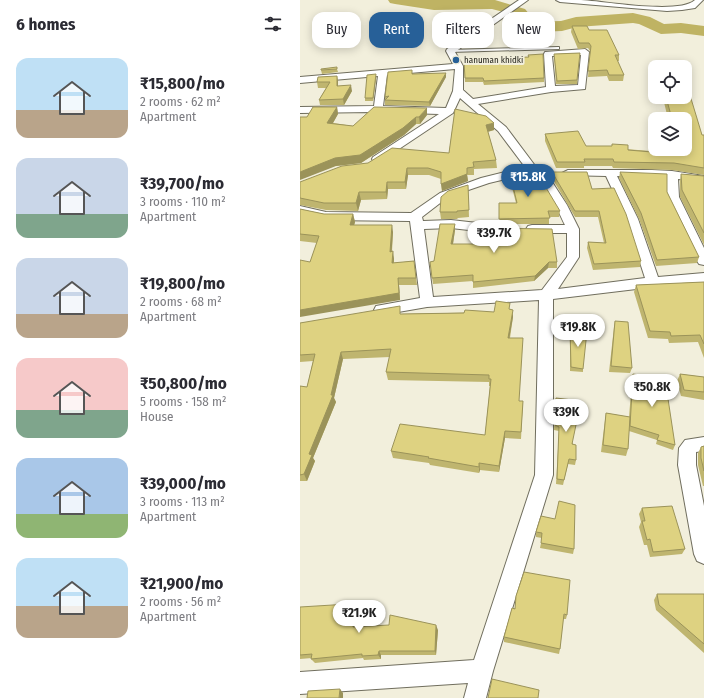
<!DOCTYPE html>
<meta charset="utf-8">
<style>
body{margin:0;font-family:"Fira Sans Condensed",sans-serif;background:#f7f7f7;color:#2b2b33;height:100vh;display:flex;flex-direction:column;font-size:15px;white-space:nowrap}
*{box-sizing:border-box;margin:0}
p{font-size:13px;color:#7c7c81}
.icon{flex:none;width:22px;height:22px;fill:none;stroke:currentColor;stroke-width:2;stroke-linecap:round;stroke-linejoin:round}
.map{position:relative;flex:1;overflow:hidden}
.sheet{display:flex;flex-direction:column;background:#fff;width:300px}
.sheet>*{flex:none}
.banner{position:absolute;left:12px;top:12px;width:332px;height:36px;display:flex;gap:8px}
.tools{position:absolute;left:348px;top:60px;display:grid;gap:8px}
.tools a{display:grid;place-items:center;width:44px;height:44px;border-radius:8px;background:#fff;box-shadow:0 2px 10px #0003;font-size:20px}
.price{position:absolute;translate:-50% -34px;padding:0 9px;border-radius:14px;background:#fff;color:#222;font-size:13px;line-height:26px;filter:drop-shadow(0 1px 2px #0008)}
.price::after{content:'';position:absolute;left:50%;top:24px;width:12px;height:9px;margin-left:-6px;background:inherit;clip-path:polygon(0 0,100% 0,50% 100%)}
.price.on{background:#276098;color:#fff}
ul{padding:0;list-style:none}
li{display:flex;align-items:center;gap:12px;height:100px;padding:0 16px}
li span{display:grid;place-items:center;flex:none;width:112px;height:80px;border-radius:12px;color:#555}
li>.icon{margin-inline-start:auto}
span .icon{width:48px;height:48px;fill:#fffc;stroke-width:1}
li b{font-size:17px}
h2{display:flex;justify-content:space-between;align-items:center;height:48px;padding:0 16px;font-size:17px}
.tag{padding:0 14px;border-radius:12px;background:#fff;box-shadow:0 2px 10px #0003;font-size:14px;line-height:36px}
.tag.on{background:#276098;color:#fff}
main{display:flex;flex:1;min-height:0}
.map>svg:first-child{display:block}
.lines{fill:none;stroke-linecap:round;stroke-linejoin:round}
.river{fill:#bfb363;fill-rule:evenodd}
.lane-casing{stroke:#706e5e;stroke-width:2}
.street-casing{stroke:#706e5e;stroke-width:2}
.lane{fill:#fff;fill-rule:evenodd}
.street{fill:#fff;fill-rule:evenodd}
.wall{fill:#bfb56f}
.shaded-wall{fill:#9b935a}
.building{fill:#ded281;stroke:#9b935a}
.poi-dot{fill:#276098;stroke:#f2efdc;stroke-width:1.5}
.labels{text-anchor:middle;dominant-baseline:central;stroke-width:4;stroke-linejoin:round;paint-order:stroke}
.far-poi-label{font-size:9px;fill:#26251e;stroke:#f2efdc;text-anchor:start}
</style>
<main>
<section class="sheet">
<h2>6 homes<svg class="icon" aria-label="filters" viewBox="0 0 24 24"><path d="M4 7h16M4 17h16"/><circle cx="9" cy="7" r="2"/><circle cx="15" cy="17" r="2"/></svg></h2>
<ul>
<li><span style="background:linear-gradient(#bfe0f5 65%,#b9a48a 0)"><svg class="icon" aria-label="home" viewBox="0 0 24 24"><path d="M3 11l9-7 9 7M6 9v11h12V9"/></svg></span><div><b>₹15,800/mo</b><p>2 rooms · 62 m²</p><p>Apartment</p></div></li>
<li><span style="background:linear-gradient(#c9d6e8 70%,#7fa58c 0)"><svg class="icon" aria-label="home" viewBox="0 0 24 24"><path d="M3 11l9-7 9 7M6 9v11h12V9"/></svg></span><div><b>₹39,700/mo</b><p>3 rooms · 110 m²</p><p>Apartment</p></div></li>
<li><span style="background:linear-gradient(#c9d6e8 70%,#b9a48a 0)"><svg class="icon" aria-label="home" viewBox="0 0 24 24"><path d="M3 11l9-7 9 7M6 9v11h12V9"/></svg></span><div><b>₹19,800/mo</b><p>2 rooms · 68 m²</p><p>Apartment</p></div></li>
<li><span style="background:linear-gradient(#f6c9c9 65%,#7fa58c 0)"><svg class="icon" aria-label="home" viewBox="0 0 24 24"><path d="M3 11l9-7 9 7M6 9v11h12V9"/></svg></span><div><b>₹50,800/mo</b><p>5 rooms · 158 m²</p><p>House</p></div></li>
<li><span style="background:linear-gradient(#a9c7e8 70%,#8fb573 0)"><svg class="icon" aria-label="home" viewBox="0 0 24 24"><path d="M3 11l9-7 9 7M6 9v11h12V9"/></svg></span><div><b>₹39,000/mo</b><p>3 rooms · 113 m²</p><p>Apartment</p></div></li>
<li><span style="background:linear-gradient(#bfe0f5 60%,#b9a48a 0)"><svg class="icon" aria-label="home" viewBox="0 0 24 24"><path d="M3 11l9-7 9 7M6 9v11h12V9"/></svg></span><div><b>₹21,900/mo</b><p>2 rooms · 56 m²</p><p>Apartment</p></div></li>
</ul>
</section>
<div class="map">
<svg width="404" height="698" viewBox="0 0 404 698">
<rect width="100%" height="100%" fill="#f2efdc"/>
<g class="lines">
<path class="river" d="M88,0h107l30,9 6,7 -6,6 36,-1 15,-4 57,-4 17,4 14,7 17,-1 23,3v10l-23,-3 -20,1 -22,-10 -6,-1 -56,4 -15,4 -26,1 -22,-2 -6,-3 -2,-3 9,-9 -23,-6 -58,1 -39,-6 -5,-1z"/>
<defs>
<path id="lane" d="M258,47h1v2l-109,3 -2,-1 2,-1z"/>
<path id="street" d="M219,0h9l-73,52 8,14v24l10,9 73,-12 -2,-33 1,-2 40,-3 4,3 -4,37 -34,3 -73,12 28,23 30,40 9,4 22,34 12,24v28l-21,32 87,-11 -19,-59 -20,-43 -42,-1 -2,-2 6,-3h84l20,1 32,5v6l-26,-3 1,18 25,51v17l-5,-1 -2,-3 -30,-64v-19l-50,-2 21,43 20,58 46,-4v10l-51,4 -100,12v176l-60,196 -7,27h-22l4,-15 -168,11v-22l174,-12 61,-185 4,-175 -112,7 -46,8 -5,-1 -2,-4 2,-4 44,-8 -10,-77 -84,-1 -26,-6v-8l26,6 85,1 29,-20 41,-15 44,-11 -27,-36 -38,-33 -7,15 -72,48h-8l-1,-2 1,-2 66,-43 -67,-2 -72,1v-6l74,-1 4,-30 -78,7v-6l153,-13 -7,-13 1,-2zM281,55l-3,30 -23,1 -3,-30zM155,69l-2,22 -7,17 -63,-2 4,-31zM231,173c14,6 27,38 34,52h-33l-4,1 -2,3 2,3 4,1h35v24l-25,33 -109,7 -9,-68 27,-1 53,6 4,-1 2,-3 -2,-3 -4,-1 -53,-6 -28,1 -1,-4 26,-20 41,-14z
M256,0c9,0 17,0 25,0 23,1 98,15 114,0h8l-8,8 -13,2 -15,1 -107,-9z
M404,437v14l-8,1v13l8,41v58l-7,-3 -3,-7 -16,-89 1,-17 6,-8z"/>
</defs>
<use href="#lane" class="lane-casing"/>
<use href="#street" class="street-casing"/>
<use href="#lane" class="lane"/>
<use href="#street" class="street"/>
</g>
<path class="wall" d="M272,26l17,4 30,25v6h-2l7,14 -1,6h-14l-2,-5 -19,1 2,-26 -2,-3 -10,1 -7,-17z
M280,53l-3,31h-21l-2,-30z
M228,55l16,23v4l-60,3 -1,-3h-18l-1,-20 28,-1 36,-4z
M37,69l1,3 -16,2 -1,-4z
M113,74l33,3 -16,29 -45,-1v-8z
M37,76l1,10 14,5 -8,14h-24l-1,-5 7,-12h-8l-1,-6z
M76,78l-3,23h-8v-3z
M364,97h21l17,38h2v40l-32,-5 -59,-2 -1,-2h-28v2h-28l-11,-27v-7l41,12 78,6v-3l19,2v-2h2v-30h-17l-5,-21z
M37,107l1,7 -5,9 20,3 74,-11 -7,9h-4l-12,11 -43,28 -25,3 -29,-49z
M155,109l39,21 -6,2 8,28 1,8 -23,1v6h-7l1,6 -26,10 -1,-12 -12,-4h-21l-2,14h-18l-1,10 -26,1 -3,11 -32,-1 -26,-5v-23l149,-29z
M252,172l40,17 49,72 -1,6 -47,3 -6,-22 1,-6 16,1 -6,-26h-23l-23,-39z
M320,172l47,20 32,65 -2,6 -41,3 -17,-47 -20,-41z
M210,174l50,37 -1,6h-10v7h-49l-1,-21h17l-6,-23z
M381,174l23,2v69l-24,-48v-16z
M168,185l1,32 -11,1 -1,1h-16l-1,-7z
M0,209l24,5h29l2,8 -1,3 39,7 -1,20 2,7v4l20,-2 3,24h-18l1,15 -90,-38 7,-19 -17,-2z
M155,224v6l-2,14 104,18v6h-9l-14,13 -61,7v-7l-40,3 -3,-22 4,-1z
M404,282v76l-6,-16 -29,1 -1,-4 -20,-1 -14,-46 2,-7z
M210,309l3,8 -3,21 9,63h4l-2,38 -16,-1 -6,34 -19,-2 -1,3 -49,-8 -1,-2 -36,-5 -2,-7 94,-16 5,-49h-1v-4l-101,-2 -2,-8 4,-15 -47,2 -9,39 2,4 -23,56 2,3 -8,20h-7v-95l7,1 6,-26 -13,1v-39l101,-9 93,-2z
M315,321l17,47 -2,5 -21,-1 5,-45z
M270,330l13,39v3l-13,-1z
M333,374l42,71 -2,5 -17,-6 1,-4 -28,-9 -1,18 -2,7 -25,-4 4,-32 1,-7 23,4 3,-38z
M380,374l24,3v23l-23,-4 -4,-15z
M256,398l17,46 3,16 -1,5 -7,-1 -5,21 -7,-1 3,-53 -5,-1z
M404,446v40h-1l-5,-21v-12l3,-6z
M342,508l43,41 -3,5 -32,3 -3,-12h-3l-5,-18 2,-5 -2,-8z
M241,516l33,33 -1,5 -33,-6 2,-10 -6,-1v-5z
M357,594h47v59l-48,-43 -2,-10z
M0,607l51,1v4l3,-1 2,5v11l82,3 -2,25h-55v4l-17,1 -1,-2 -48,5 -4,-4 1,-1 -12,1z
M212,608l55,7 -1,4h-3l-3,30 -1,5 -55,-12v-5z"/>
<path class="shaded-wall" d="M146,73v4l-16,29 -1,-4z
M76,74v4l-3,23v-3z
M37,76l1,5v11l-1,-6z
M51,85l1,6 -8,14 -1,-6z
M37,107l1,7 -9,16 -2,-7z
M127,108v7l-7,9 -1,-7z
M116,117v7l-12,11 -43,28 -25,3 -36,14v-8z
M194,123v7l-8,2v-7z
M107,168l1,7 -2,14 -1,-7z
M167,174l1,7 -26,10 -1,-7z
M87,182l1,7 -1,10 -1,-7z
M59,192l2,8 -3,11 -2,-8z
M53,214l2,8 -3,11 -2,-8z
M155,224v6l-3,20 -1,-6z
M92,225l1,7 -2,27 -1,-7z
M93,251l1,8 -1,12 -1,-8z
M249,262l-1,6 -14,13 1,-5z
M98,278l1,7 1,15 -100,17v-7z
M213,310v7l-5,28v-7z
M41,352l2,7 -9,39 2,4 -23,56 2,3 -8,20 -3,-7 5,-20 22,-59z
M205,431v7l-6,34v-6z
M179,463l1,7 -1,3z
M49,604l2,4v8l-3,-4z
M54,611l2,5 -1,15 -2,-4z
M136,625l2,5 -2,25 -1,-4z
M79,651l2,4v4l-3,-4z
M40,689l3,4v5h-4z"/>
<path class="building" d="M272,26h15l2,4h18l12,25h-4l9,20h-15l-2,-5 -19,1 3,-25 -2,-3h-10z
M280,53l-3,27 -20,1 -3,-27z
M243,54l1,24 -60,3 -1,-3h-18l-1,-16 28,-1 12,-1v-2l25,-1 -1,-2z
M37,67v2l-16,1v-1z
M112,70v4l34,-1 -17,29 -44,-2 4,-4 -4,1 3,-25z
M76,74l-3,24h-8l2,-23z
M37,76v10l14,-1 -8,14 -24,1 11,-18h-13l1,-5z
M385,92h4l13,43h2v33l-30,-5 -60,-1 -1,-3h-29l1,3h-28l-12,-28 33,-3 8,15h26v-2l16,1v5l36,3v-4l20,2 1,-32h-13l-6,-22h19z
M13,107h24l-10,16 26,3 21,-19 53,1 -8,9h-3l-13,11 -43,27 -25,3 -35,14v-55h7z
M155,109l31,7 8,7 -8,2 10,35 -23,2 1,5 -7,1v6l-26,10v-12l-13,-4h-21l-2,14h-18l-1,10h-27l-3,11h-32l-24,-5v-16l42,-16 26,-3 24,-15 57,5z
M227,170l9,1 24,40h-12l2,7 -51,1v-16h18l-7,-29z
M252,172h35l5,17 22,-1 12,26 15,47 -47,3 -6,-22 18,1 -7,-32h-24z
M320,172l47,2v18l32,65 -42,3 -16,-47z
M381,174l23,2v57l-22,-43z
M168,185l1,25 -12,1v1h-17l1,-15 7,-6z
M0,209l24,5h29l-3,11h42l-2,27 3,-1 -1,12 22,-2 2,17h-18l1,15 -99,17v-50l10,2 9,-26 -19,-2z
M140,224h15l-4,20h29l2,-16 70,1 5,33h-8l-14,14 -62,6v-7l-41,3 -2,-16 4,-1z
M404,282v62l-4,-9 -29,1 -1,-4 -20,-1 -14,-46z
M196,301l14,2 -1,6 4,1 -5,28h15l-4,63h4l-2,31 -16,-1 -6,35 -20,-3v4l-51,-9 1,-1 -38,-6 9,-27 85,11 6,-56h-2v-4l-103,-3 5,-23 -50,3 -10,43h2l-24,59 3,1 -8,19 -4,1v-89l7,1 8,-33 -15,1v-32l100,-17v8l64,-1 1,-3 29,2z
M315,321l13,1 4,46 -21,-2z
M270,330l17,1 -4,38 -12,-2z
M333,374l32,5 10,66 -18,-5 2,-5 -29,-9z
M380,374l24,3v15l-20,-2z
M256,398l25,3 -9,43 4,1v15l-7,-1 -5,21 -7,-1 2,-52 -4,-2z
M306,413l24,4 -2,32 -25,-4z
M404,446v25l-3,-13v-11z
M259,501l16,4 -1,44 -33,-6 1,-10 -6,-1 5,-16 14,3z
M372,506l13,43 -32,3 -3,-13 -3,1 -5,-19h3l-3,-13z
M224,572l46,8 -3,35 -3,-1 -4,35 -56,-12 8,-29 3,1 1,-13z
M357,594h47v50l-45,-39z
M49,604l-1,8 6,-1 -1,16 36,-2 1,-10 46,10 -1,26h-56l-1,4 -16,1v-2l-51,5 1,-5 -12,1v-48z
M192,679l47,11 -1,8h-50z
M40,689l-1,9h-32l1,-7z"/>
<circle class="poi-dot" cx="156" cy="60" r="4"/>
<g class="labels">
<g class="far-poi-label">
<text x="164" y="60">hanuman khidki</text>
</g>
</g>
</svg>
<div class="tools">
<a><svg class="icon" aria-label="locate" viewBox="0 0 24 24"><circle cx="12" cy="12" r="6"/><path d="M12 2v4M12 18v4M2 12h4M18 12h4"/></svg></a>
<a><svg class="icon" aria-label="layers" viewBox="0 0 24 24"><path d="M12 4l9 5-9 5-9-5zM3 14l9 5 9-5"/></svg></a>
</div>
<b class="price on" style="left:228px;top:198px">₹15.8K</b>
<b class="price" style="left:194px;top:254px">₹39.7K</b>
<b class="price" style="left:278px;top:348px">₹19.8K</b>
<b class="price" style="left:352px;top:408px">₹50.8K</b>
<b class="price" style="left:266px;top:433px">₹39K</b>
<b class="price" style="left:59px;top:634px">₹21.9K</b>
<div class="banner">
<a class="tag">Buy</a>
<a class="tag on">Rent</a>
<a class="tag">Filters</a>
<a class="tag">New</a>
</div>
</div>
</main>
